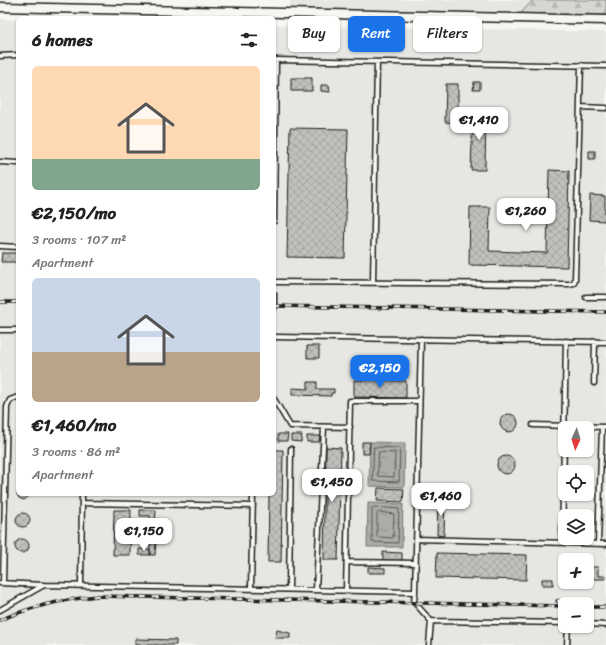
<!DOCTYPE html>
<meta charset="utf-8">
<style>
body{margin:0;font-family:Sriracha,sans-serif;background:#f6f6f6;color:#222;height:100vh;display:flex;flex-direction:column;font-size:15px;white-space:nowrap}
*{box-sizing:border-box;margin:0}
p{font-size:13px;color:#767676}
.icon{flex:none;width:22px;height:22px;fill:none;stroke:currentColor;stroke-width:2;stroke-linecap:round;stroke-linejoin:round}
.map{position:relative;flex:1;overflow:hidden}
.details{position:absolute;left:16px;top:16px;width:260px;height:480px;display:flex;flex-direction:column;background:#fff;border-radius:6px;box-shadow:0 1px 3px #0004}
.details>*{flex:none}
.guide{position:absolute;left:288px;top:16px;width:258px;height:36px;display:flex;gap:8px}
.needle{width:26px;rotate:184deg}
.fabs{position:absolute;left:558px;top:421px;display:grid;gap:8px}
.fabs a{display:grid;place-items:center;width:36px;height:36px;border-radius:6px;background:#fff;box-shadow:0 1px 3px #0004;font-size:20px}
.price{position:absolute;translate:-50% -34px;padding:0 9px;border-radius:8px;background:#fff;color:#222;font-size:13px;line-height:26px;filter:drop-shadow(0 1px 2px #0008)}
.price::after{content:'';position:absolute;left:50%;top:24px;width:12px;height:9px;margin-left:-6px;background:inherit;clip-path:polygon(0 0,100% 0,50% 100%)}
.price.current{background:#1a73e8;color:#fff}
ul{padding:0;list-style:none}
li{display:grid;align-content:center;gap:8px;height:212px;padding:0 16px}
li span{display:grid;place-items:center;height:124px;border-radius:6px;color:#555}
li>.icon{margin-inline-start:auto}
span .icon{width:72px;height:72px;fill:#fffc;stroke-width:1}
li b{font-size:17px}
h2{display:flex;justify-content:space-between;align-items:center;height:48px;padding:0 16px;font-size:17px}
.tag{padding:0 14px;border-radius:6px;background:#fff;box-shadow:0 1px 3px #0004;font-size:14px;line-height:36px}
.tag.current{background:#1a73e8;color:#fff}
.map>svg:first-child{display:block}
.built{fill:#e6e6e2;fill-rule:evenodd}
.forest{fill:url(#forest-firs);stroke:#797977}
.water{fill:url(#water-ripples);stroke:#727271}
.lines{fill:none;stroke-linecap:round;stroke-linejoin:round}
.shore{stroke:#565654;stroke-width:1}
.building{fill:url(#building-cross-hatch);stroke:#1c1c1c}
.lane-casing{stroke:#1c1c1c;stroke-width:7}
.street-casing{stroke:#1c1c1c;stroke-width:11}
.lane{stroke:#f6f6f2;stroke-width:4}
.street{stroke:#f6f6f2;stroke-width:8}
.rail-casing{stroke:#1c1c1c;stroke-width:3.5}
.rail{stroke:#f6f6f2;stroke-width:2;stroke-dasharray:6;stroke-linecap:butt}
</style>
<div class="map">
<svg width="606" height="645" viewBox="0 0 606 645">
<defs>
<pattern id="forest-firs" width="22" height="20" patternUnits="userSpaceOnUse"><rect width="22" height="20" fill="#d6d6d2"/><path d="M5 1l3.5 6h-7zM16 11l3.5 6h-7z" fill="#b7b7b4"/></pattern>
<pattern id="water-ripples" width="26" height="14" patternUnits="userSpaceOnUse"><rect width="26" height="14" fill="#acaca9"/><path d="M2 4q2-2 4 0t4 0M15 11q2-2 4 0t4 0" fill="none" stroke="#939391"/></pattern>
<pattern id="building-cross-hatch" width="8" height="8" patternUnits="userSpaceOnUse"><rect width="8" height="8" fill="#c0c0bd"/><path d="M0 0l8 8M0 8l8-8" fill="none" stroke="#a4a4a2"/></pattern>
</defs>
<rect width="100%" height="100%" fill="#f6f6f2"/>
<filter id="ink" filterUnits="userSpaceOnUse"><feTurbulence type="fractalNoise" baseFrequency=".025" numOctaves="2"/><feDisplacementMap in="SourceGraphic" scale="8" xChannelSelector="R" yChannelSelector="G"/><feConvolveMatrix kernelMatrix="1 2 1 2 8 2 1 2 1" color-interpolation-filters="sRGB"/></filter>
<g filter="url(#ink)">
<path class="built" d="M290,0h243l-13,14 -231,-5z
M0,19l18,1v474h256v-469l332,7v613h-606zM565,428h22v22h-22zM565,472h22v22h-22zM565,516h22v22h-22zM565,560h22v22h-22zM565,604h22v22h-22z"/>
<path class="forest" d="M533,0h73v15l-86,-1z"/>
<path class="water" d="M370,442l35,1 -1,44 -35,-1z
M368,503l35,1 -1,43h-35z"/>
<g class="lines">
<path class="shore" d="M374,447l26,1 -1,34 -26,-1z
M379,452l16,1 -1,24 -16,-1z
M374,507l25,2 -1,34 -26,-1v-33z
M379,512l15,2 -1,24 -16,-1v-23z"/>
</g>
<path class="building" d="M291,78h21v13h-21z
M474,82h6v8h-7z
M446,84h12v39l-13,-1z
M321,85h8l1,7 -9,-1z
M473,112h13l-1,58h-14z
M290,128l58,1 -3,129 -58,-1z
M589,151h6v8h-6z
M549,170l20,1 -2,96 -98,-2 1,-58h20l-1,44 58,2z
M590,195l15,1v25l-16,-1z
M2,253h16v9h-17z
M307,346h12v12h-12z
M354,380l52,1v17l-52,-1z
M308,382h9v7h17v4h-3v3l-39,-1v-7l16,1z
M500 423a9 9 0 1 1 18 0a9 9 0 1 1-18 0Z
M278,434h10l-1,7h-9z
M291,435h11l-1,7 -10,-1z
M307,436h13l-1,6h-12z
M362,442h8l-1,12h-7z
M326,447l15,1 -3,112h-14z
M274,450h9l-2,112h-13l1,-68h5z
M497 465a9 9 0 1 1 18 0a9 9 0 1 1-18 0Z
M378,488l26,1 -1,13 -26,-1z
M18,490v4h12l-1,2 -5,4 -5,-2 -2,-4z
M438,499h7l-1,37 -7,-1z
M114,510h17l-1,45h-17z
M140,510h16l-1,18h-5v-12h-10z
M16 520a7 7 0 1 1 14 0a7 7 0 1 1-14 0Z
M15 546a7 7 0 1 1 14 0a7 7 0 1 1-14 0Z
M150,543h6l-1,12h-5z
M139,549h11v6h-11z
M383,552l19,1v8h-19z
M437,553l90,2 -1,25 -90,-2z
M368,567l17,1v5h-17z
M587,567h11v9h8v3h-19z
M542,579h11v6h-11z
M277,630l13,3v5h-15z
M135,639l41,1v5h-41z"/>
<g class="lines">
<defs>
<path id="lane" d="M0,56l18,-1
M274,60l332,6
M580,107l26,1
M0,162l18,1
M274,221l2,-161
M0,246l18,1
M274,282l295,2 5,-1 1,-4 6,-214
M373,282l4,-220
M274,294v14
M586,297h20
M0,330h18
M274,337l332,5
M594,383l1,-42
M274,399l16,27 60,1
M533,425l73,2
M82,503l171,3
M416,539l190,5
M562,543l4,-202
M598,543l4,-116
M347,562l69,1
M0,583l44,2
M3,583l4,-176 3,-7 8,-3
M81,586l1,-92
M251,588l2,-94
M289,589l2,-140
M316,590l8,-163
M346,591l4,-190h69
M415,592l6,-253
M0,610l44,-25 371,7 -1,10 17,19 134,2
M587,624l19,1
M429,645l2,-24
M567,645l1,-19"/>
<path id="street" d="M0,7l606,13"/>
</defs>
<use href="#lane" class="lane-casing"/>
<use href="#street" class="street-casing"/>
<use href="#lane" class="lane"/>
<use href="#street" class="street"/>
<defs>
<path id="rail" d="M0,302h18
M274,306l332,6
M557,601h32
M587,607h19
M0,620c33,-14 61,-20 97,-24l468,10"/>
</defs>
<use href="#rail" class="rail-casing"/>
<use href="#rail" class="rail"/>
</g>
</g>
</svg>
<div class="fabs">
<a><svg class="needle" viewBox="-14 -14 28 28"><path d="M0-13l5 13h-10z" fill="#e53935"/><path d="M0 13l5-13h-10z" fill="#767676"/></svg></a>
<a><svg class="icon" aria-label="locate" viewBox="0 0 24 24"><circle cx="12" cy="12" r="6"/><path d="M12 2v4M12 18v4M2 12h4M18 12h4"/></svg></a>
<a><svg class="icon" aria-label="layers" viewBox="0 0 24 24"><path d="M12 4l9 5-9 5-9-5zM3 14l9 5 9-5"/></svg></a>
<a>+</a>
<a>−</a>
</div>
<b class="price" style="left:479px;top:141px">€1,410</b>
<b class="price" style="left:526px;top:232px">€1,260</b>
<b class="price current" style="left:380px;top:389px">€2,150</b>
<b class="price" style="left:332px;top:503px">€1,450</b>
<b class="price" style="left:441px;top:517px">€1,460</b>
<b class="price" style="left:144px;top:552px">€1,150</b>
<div class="guide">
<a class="tag">Buy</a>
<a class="tag current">Rent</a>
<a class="tag">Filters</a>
</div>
<section class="details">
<h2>6 homes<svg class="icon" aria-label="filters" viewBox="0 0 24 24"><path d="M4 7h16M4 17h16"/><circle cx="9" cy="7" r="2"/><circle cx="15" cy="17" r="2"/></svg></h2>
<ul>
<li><span style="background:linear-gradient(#ffd9b3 75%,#7fa58c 0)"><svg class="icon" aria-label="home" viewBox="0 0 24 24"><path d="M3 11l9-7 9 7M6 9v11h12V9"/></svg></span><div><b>€2,150/mo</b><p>3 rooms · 107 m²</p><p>Apartment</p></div></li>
<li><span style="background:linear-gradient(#c9d6e8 60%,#b9a48a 0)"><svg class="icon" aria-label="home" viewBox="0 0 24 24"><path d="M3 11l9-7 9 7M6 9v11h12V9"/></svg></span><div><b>€1,460/mo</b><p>3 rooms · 86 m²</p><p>Apartment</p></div></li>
</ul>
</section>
</div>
